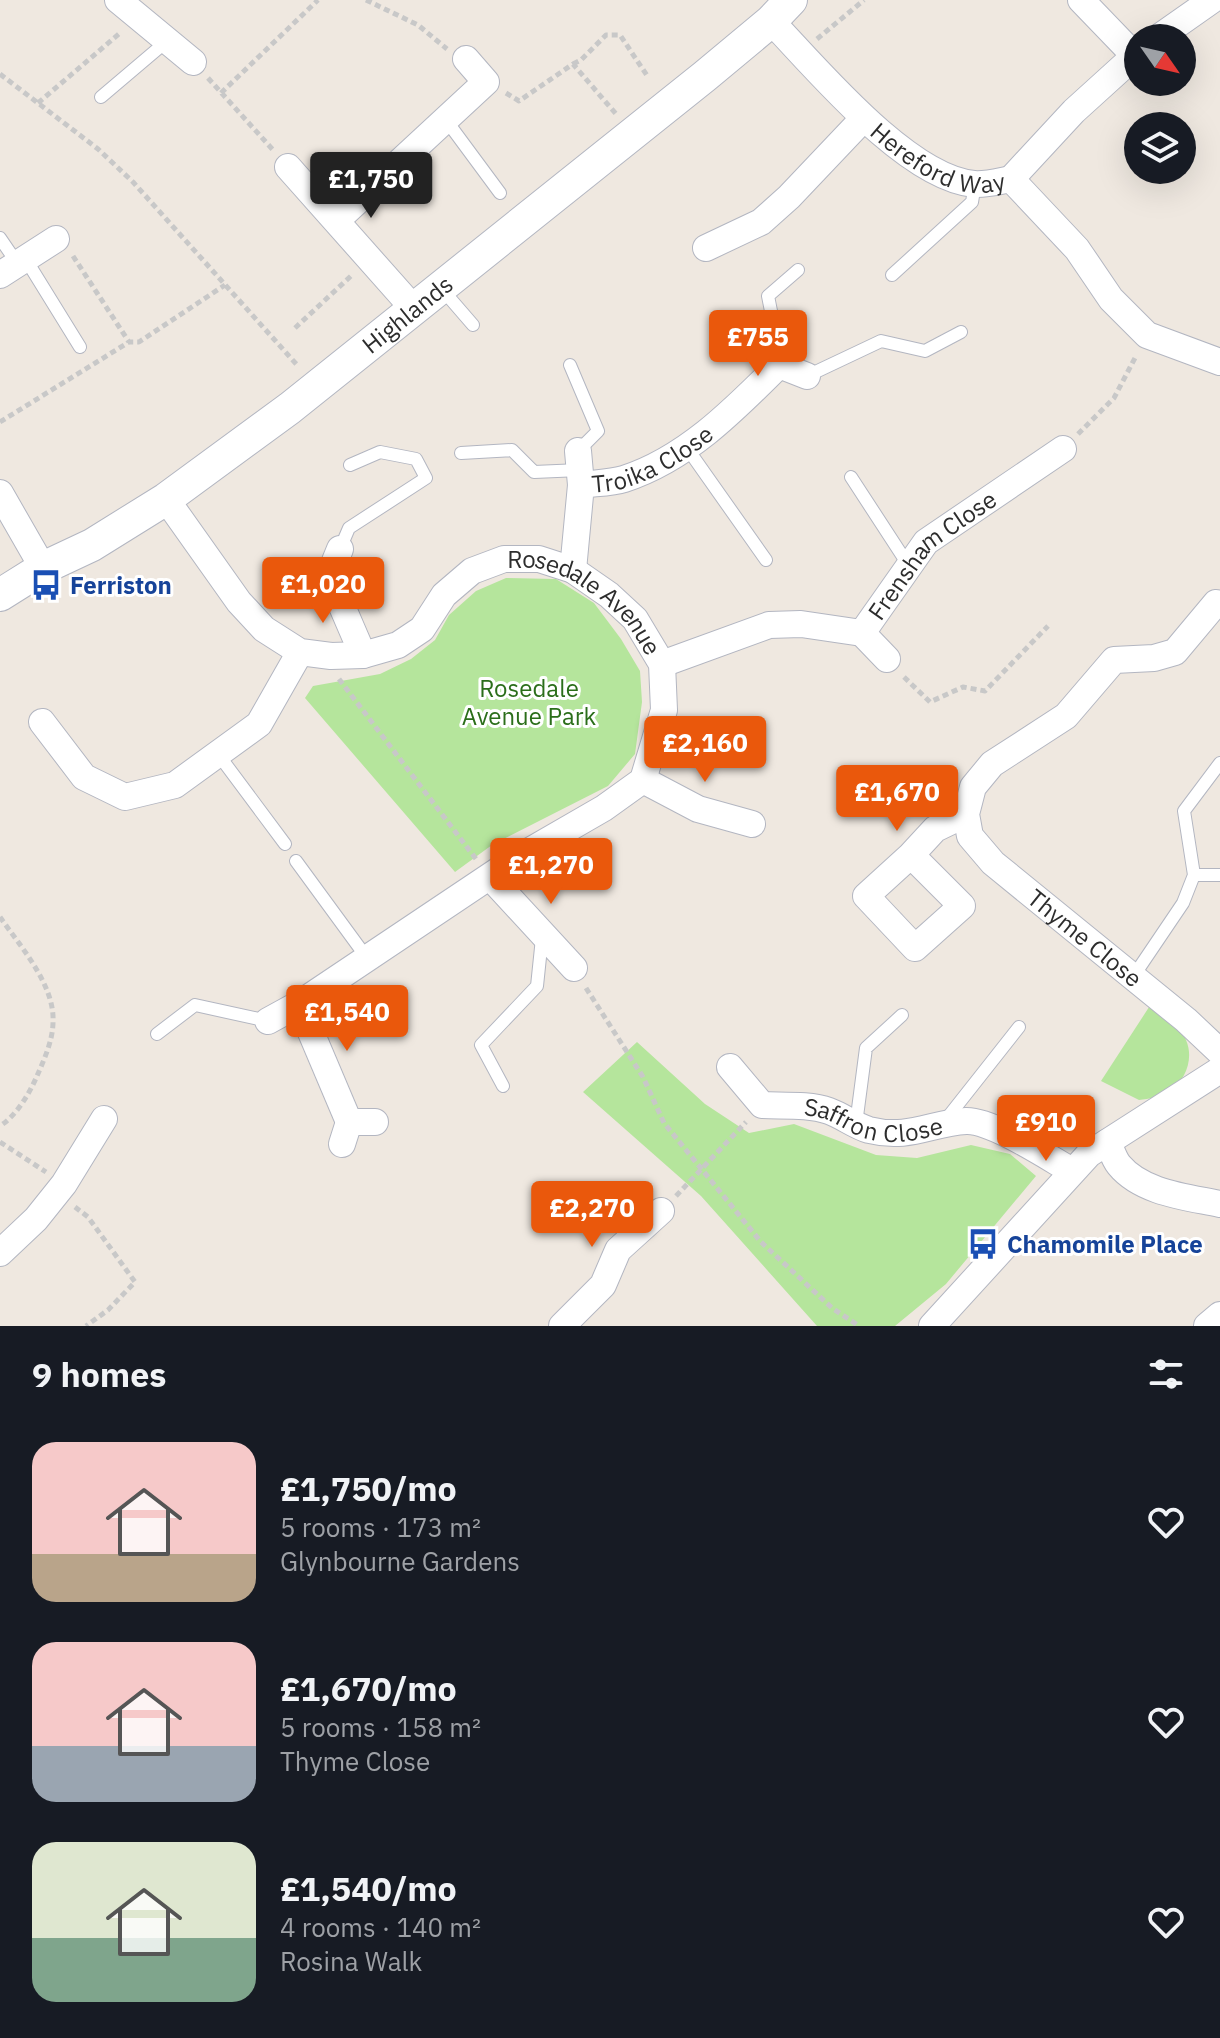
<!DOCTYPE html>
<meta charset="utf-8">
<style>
body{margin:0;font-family:"IBM Plex Sans",sans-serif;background:#20242c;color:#f1f3f6;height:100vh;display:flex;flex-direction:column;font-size:30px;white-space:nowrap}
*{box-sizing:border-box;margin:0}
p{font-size:26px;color:#9ea1a6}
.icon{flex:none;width:44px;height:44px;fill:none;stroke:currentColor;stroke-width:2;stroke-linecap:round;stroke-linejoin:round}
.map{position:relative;height:1326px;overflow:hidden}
.drawer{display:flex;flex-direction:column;background:#171b24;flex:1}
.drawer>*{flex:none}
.needle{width:52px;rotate:124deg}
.controls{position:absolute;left:1124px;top:24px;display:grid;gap:16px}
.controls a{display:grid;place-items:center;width:72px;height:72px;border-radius:50%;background:#171b24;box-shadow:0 8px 32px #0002;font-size:40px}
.price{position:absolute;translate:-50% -68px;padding:0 18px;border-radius:8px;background:#ea580c;color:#fff;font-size:26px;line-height:52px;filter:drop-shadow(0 2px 4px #0008)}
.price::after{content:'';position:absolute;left:50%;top:48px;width:24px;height:18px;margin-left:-12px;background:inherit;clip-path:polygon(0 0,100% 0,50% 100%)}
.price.current{background:#222;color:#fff}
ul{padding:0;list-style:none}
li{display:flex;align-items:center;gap:24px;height:200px;padding:0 32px}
li span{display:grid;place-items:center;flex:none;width:224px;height:160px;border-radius:24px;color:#555}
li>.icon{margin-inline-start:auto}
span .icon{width:96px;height:96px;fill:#fffc;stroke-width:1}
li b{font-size:34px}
h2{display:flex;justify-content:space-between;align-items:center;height:96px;padding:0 32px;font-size:34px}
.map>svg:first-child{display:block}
.green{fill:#b5e59c}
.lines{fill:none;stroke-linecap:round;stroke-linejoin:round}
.service-casing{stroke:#b3b6c1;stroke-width:14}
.minor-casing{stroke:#b3b6c1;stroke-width:28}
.tertiary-casing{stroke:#b3b6c1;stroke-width:34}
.path{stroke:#c8c8c8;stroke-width:5;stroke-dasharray:6 4;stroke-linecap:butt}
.service{stroke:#fff;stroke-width:12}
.minor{stroke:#fff;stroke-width:26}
.tertiary{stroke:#fff;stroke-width:32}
.labels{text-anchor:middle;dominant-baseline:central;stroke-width:6;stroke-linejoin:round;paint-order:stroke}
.street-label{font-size:24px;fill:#2d2d2d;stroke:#fff}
.transit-label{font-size:24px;font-weight:bold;fill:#164399;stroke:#fff;text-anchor:start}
.park-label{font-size:24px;fill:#2b6e1a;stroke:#fff}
</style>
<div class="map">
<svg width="1220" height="1326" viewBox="0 0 1220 1326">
<rect width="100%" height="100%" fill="#efe8e0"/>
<path class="green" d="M506,578l50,1 38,24 27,36 19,32 2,31 -7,52 -27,32 -116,59 -37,27 -150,-174 8,-12 67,-12 31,-15 24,-19 14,-25 27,-24z
M1153,1001c11,11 27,24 33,39 8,18 0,40 -16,51 -8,6 -22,8 -31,9l-38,-19z
M637,1042l68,62 44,29 45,-9 82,31 41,3 54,-13 39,9 26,22 -90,108 -51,42h-78l-116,-130 -118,-104z"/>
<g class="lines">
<defs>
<path id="service" d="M101,97l66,-56
M446,120l54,73
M0,238l17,25
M25,258l55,89
M892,275l80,-73 3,-18
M441,288l32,37
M775,331l-7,-35 30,-26
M570,365l28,66 -20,20
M807,376l74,-35 44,10 36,-19
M687,448l79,112
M461,453l51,-3 22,22 46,-2
M851,477l58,89
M340,549l9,-21 77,-50 -10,-19 -36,-7 -30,13
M218,754l67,90
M296,861l71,97
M1194,875h26
M1133,977l50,-74 11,-28 -10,-64 36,-48
M157,1034l38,-29 73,16
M503,1086l-22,-41 56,-59 5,-48
M944,1122l75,-95
M856,1124l10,-76 36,-33"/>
<g id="minor">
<path d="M118,0l75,62"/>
<path d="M1081,0l53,55"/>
<path id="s1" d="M771,21c45,47 136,157 203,163 12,1 26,-3 37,-5l66,70 34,50 36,36 73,27"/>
<path d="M1158,38l54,-38"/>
<path d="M288,167l126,142"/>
<path d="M1011,179l63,-68 64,-58"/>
<path d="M337,220l149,-138 -20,-23"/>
<path d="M706,248l55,-26 28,-25 74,-78"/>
<path d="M0,275l56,-36"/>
<path d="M775,331l4,34 28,11"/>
<path d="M578,451l3,34"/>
<path d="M0,493l43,75"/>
<path id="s2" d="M166,499l73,103 25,27 36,23 31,4 32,-1 35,-10 24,-16 22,-34 28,-24 32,-12h35l34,11 36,25 26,24 27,45 2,46 -21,70 -39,28 -90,52 -215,144 -31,17"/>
<path id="s3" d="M573,570l8,-85c14,-2 30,-2 43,-6 62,-20 110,-69 155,-114"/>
<path d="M329,576l34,79"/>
<path d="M296,585l33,-9 11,-27"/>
<path id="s4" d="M1216,603l-41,49 -21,6 -40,2 -48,56 -74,48 -19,23 -7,27 4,22 23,27 193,157 34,32"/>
<path d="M862,633l25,26"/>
<path id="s5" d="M662,664l107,-39 32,-1 61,9 64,-91 137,-93"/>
<path d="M42,722l42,55 41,20 50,-12 84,-61 41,-72"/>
<path d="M643,780l55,29 54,15"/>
<path d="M911,855l-45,41 49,52 47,-42 -51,-51 24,-26 31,-15"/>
<path d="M491,878l83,90"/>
<path d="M299,1004l50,118"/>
<path id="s6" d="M730,1067l32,38c21,1 47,-1 67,6 14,5 26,15 40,19 40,10 62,-7 97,-9 26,-1 83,37 106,50"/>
<path d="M1108,1142c3,7 6,17 11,23 23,28 68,32 101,39"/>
<path d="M342,1144l7,-22h26"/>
<path d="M0,1253l36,-34 28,-35 40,-65"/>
<path d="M562,1326l41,-41 15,-35 43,-39"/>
<path d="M932,1326l157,-172 131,-84"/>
<path d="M1207,1326l13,-11"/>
</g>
<g id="tertiary">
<path id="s7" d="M0,595l43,-27 49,-23 74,-46 124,-91 415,-332 66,-55 20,-21"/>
</g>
</defs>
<use href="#service" class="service-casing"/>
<use href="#minor" class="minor-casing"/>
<use href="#tertiary" class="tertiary-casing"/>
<path class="path" d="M366,0l52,25 29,24
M817,39l47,-39
M573,64l8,-4 25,-25h14l28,42
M0,74l98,75 35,33 165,184
M208,78l66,73
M221,93l97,-93
M506,93l13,8 54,-37 43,50
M38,103l82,-70
M73,256l56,86
M295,328l57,-53
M0,422l129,-80h10l86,-57
M1078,434l36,-36 22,-42
M904,677l26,25 33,-15 22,4 63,-65
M339,679l137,180
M0,917c20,29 55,68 53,105 0,18 -9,38 -16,54 -8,18 -20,39 -37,50
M586,988l57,89 21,46 97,119 71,66 27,18
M0,1142l46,30
M676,1196l70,-74
M75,1207l13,10 47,65 -27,28 -22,16"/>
<use href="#service" class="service"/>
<use href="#minor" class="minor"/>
<use href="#tertiary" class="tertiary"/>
</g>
<defs>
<symbol id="bus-bare" viewBox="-9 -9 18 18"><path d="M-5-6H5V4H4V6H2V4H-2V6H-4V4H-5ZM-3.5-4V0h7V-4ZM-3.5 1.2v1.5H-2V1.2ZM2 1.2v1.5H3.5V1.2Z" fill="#1a4fb4" stroke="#fff" stroke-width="2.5" paint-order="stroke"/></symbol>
</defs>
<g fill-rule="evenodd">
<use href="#bus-bare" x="24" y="563" width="44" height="44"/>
<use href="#bus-bare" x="961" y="1222" width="44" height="44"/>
</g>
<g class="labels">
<g class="street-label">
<text stroke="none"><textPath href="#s1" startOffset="222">Hereford Way</textPath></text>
<text stroke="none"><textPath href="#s7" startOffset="496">Highlands</textPath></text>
<text stroke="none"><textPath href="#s3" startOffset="162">Troika Close</textPath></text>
<text stroke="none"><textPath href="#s5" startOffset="314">Frensham Close</textPath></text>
<text stroke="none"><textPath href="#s2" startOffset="542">Rosedale Avenue</textPath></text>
<text stroke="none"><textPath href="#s4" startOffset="522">Thyme Close</textPath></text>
<text stroke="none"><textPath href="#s6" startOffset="164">Saffron Close</textPath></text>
</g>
<g class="transit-label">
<text x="70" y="585">Ferriston</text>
<text x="1007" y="1244">Chamomile Place</text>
</g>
<g class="park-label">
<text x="529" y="688">Rosedale<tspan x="529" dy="28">Avenue Park</tspan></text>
</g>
</g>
</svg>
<div class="controls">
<a><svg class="needle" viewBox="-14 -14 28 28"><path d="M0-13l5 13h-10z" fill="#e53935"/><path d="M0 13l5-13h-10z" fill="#9ea1a6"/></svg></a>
<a><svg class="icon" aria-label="layers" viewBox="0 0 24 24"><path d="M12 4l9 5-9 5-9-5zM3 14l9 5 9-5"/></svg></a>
</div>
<b class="price current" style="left:371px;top:220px">£1,750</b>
<b class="price" style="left:758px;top:378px">£755</b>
<b class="price" style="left:323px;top:625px">£1,020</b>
<b class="price" style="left:705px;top:784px">£2,160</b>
<b class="price" style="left:897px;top:833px">£1,670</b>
<b class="price" style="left:551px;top:906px">£1,270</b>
<b class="price" style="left:347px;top:1053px">£1,540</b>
<b class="price" style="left:1046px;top:1163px">£910</b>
<b class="price" style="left:592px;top:1249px">£2,270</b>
</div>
<section class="drawer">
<h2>9 homes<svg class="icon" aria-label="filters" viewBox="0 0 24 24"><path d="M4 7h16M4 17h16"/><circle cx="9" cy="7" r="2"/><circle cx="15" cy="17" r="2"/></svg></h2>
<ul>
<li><span style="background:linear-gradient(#f6c9c9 70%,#b9a48a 0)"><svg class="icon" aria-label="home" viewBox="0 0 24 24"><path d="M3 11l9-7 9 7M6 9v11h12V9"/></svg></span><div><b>£1,750/mo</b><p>5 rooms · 173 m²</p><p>Glynbourne Gardens</p></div><svg class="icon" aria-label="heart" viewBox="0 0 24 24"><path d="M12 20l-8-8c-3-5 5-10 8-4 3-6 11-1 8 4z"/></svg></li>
<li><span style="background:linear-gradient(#f6c9c9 65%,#9aa5b1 0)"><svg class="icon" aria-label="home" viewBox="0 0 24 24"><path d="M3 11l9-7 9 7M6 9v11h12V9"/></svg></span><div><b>£1,670/mo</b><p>5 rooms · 158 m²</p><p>Thyme Close</p></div><svg class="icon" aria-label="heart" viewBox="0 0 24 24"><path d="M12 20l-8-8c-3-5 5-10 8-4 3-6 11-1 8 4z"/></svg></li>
<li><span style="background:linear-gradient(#dfe7d0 60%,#7fa58c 0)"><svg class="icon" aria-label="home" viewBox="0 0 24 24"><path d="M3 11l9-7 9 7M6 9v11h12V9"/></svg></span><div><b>£1,540/mo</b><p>4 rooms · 140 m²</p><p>Rosina Walk</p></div><svg class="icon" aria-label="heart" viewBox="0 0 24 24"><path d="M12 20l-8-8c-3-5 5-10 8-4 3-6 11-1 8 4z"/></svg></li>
</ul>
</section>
